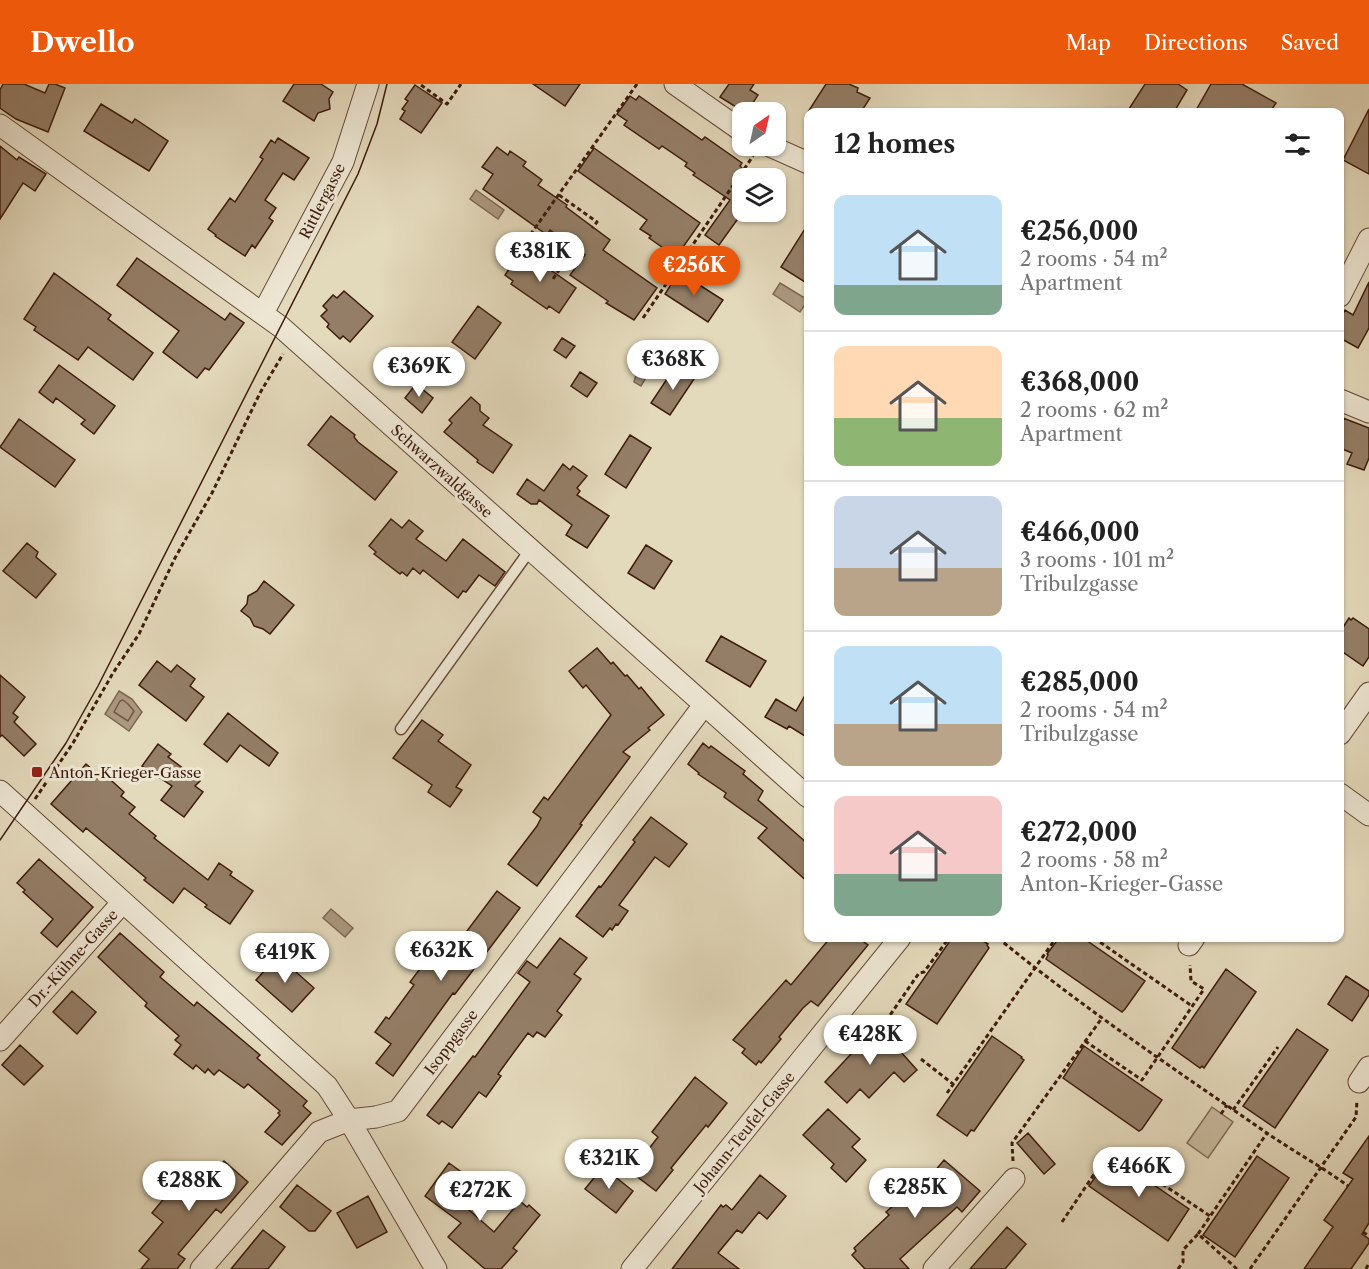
<!DOCTYPE html>
<meta charset="utf-8">
<style>
body{margin:0;font-family:"Libre Caslon Text",serif;background:#f6f6f6;color:#222;height:100vh;display:flex;flex-direction:column;font-size:22px;white-space:nowrap}
*{box-sizing:border-box;margin:0}
p{font-size:20px;color:#767676}
.icon{flex:none;width:33px;height:33px;fill:none;stroke:currentColor;stroke-width:2;stroke-linecap:round;stroke-linejoin:round}
.map{position:relative;flex:1;overflow:hidden}
.drawer{position:absolute;left:804px;top:24px;width:540px;height:834px;display:flex;flex-direction:column;background:#fff;border-radius:12px;box-shadow:0 2px 4px #0004}
.drawer>*{flex:none}
.needle{width:39px;rotate:34deg}
.buttons{position:absolute;left:732px;top:18px;display:grid;gap:12px}
.buttons a{display:grid;place-items:center;width:54px;height:54px;border-radius:12px;background:#fff;box-shadow:0 2px 4px #0004;font-size:30px}
.price{position:absolute;translate:-50% -51px;padding:0 14px;border-radius:21px;background:#fff;color:#222;font-size:20px;line-height:39px;filter:drop-shadow(0 2px 3px #0008)}
.price::after{content:'';position:absolute;left:50%;top:36px;width:18px;height:14px;margin-left:-9px;background:inherit;clip-path:polygon(0 0,100% 0,50% 100%)}
.price.active{background:#ea580c;color:#fff}
ul{padding:0;list-style:none}
li{display:flex;align-items:center;gap:18px;height:150px;padding:0 30px}
li+li{border-top:2px solid #e0e0e0}
li span{display:grid;place-items:center;flex:none;width:168px;height:120px;border-radius:12px;color:#555}
li>.icon{margin-inline-start:auto}
span .icon{width:72px;height:72px;fill:#fffc;stroke-width:1}
li b{font-size:26px}
h2{display:flex;justify-content:space-between;align-items:center;height:72px;padding:0 30px;font-size:26px}
header{display:flex;align-items:center;gap:36px;box-sizing:border-box;height:84px;padding:0 30px;background:#ea580c;color:#fff}
header strong{font-size:28px}
nav{display:flex;gap:33px;margin-inline-start:auto;font-size:21px}
.map>svg:first-child{display:block}
.green{fill:#c7b99d;stroke:#826a55;stroke-width:1.5}
.water{fill:#ab9880;stroke:#7f6652;stroke-width:1.5}
.lines{fill:none;stroke-linecap:round;stroke-linejoin:round}
.shore{stroke:#745a46;stroke-width:1.5}
.building{fill:#947e67;stroke:#3e1b0d;stroke-width:1.5}
.lane-casing{stroke:#674a38;stroke-width:13}
.street-casing{stroke:#674a38;stroke-width:23}
.path{stroke:#3e1b0d;stroke-width:3;stroke-dasharray:4.5 3;stroke-linecap:butt}
.lane{stroke:#ede6d3;stroke-width:10}
.street{stroke:#ede6d3;stroke-width:21}
.tram{stroke:#3e1b0d;stroke-width:1.5}
.poi-dot{fill:#8f2418;stroke:#ede6d3;stroke-width:2}
.labels{text-anchor:middle;dominant-baseline:central;stroke-width:6;stroke-linejoin:round;paint-order:stroke}
.street-label{font-size:15px;fill:#3e1b0d;stroke:#ede6d3}
.poi-label{font-size:15px;fill:#3e1b0d;stroke:#ede6d3;text-anchor:start}
</style>
<header>
<strong>Dwello</strong>
<nav><a>Map</a><a>Directions</a><a>Saved</a></nav>
</header>
<div class="map">
<svg width="1369" height="1185" viewBox="0 0 1369 1185">
<rect width="100%" height="100%" fill="#e3d9bb"/>
<filter id="stains"><feTurbulence type="fractalNoise" baseFrequency=".00333" numOctaves="4"/><feColorMatrix values="0 0 0 0 .2 0 0 0 0 .09 0 0 0 0 .02 0 0 0 .5 -.17"/></filter>
<radialGradient id="worn" r=".72"><stop offset=".6" stop-color="#630" stop-opacity="0"/><stop offset="1" stop-color="#630" stop-opacity=".3"/></radialGradient>
<path class="green" d="M1212,1023l21,15 -25,36 -21,-15z"/>
<path class="water" d="M476,106l28,20 -6,9 -28,-20z
M780,199l28,17 -8,12 -27,-18z
M645,260l10,4 5,6 -19,32 -7,-4 6,-22 1,-12z
M119,607l13,8 10,13 -13,19 -24,-17z
M331,825l22,19 -8,9 -22,-19z"/>
<g class="lines">
<path class="shore" d="M123,616l5,4 6,7 -6,10 -14,-9 6,-11z"/>
</g>
<path class="building" d="M3,0h21l21,9 4,-9h6l10,4 -17,44 -32,-13 -16,-11v-18z
M294,0h27l12,8 -4,7 1,10 -12,4 -4,8 -31,-20z
M533,0h47l-15,22z
M729,0h25l-4,6 8,5 -11,17h-3l-24,-15z
M826,0h23l9,4 -1,4 13,6 -9,14h-53z
M1145,0h33l9,6 -13,22h-47z
M1211,0h31l34,19 -6,9h-75z
M415,1l27,18 -21,30 -21,-14 5,-8 -3,-2 6,-8 -3,-2z
M630,12l6,4 3,-4 63,44 3,-3 37,26 -2,3 2,2v45l-23,32 -14,-10 25,-35 -37,-25 2,-2 -10,-7 2,-3 -25,-17 -3,3 -35,-24 3,-4 -10,-7z
M101,20l31,19 3,-4 33,22 -19,30 -65,-40z
M1369,25v65l-26,-14z
M278,54l31,20 -15,22 -11,-7 -18,27 11,8 -7,10 4,3 -18,27 -3,-3 -7,11 -30,-20 1,-1 -8,-6 22,-31 5,4 28,-43 -3,-2 11,-17 4,3z
M0,62l17,14 2,-3 27,17 -11,17 -12,-8 -23,36z
M497,63l11,8 2,-4 16,11 -3,4 19,14 -4,5 29,20 -1,2 44,33 -7,10 54,38 -23,32 -28,-17 2,-2 -38,-26 15,-20 -35,-25 -3,5 -64,-46 10,-15 -11,-7z
M594,64l106,75 -24,34 -27,-19 2,-2 -11,-7 7,-9 -69,-49z
M808,140v60l-27,-17z
M528,170l48,34 -17,25 -10,-7 -2,3 -36,-25 2,-3 -8,-6 13,-20 6,4z
M137,174l88,62 5,-7 14,10 -35,47 -4,-2 -8,10 -34,-26 16,-21 -62,-46z
M679,188l44,28 -15,22 -43,-28z
M54,189l57,42 -3,4 45,34 -20,27 -45,-33 -10,13 -44,-30 2,-3 -12,-8z
M1369,198v46l-11,20 -18,-10v-18l5,-10 8,5z
M344,207l29,25 -23,26 -7,-6 -3,3 -13,-12 2,-3 -8,-8 6,-6 -4,-4 10,-11 4,3z
M478,222l23,17 -26,36 -23,-17z
M562,254l13,8 -9,12 -12,-8z
M59,281l56,41 -21,28 -13,-10 4,-4 -29,-22 -3,5 -14,-11z
M675,283l19,12 -24,36 -19,-12z
M580,288l17,11 -10,14 -16,-11z
M416,300l17,14 -11,15 -17,-15z
M471,313l9,8v6l9,7 -6,7 29,20 -19,28 -16,-11 1,-2 -34,-28 8,-9 -3,-3z
M331,332l24,19 -1,2 4,5 39,30 -22,28 -67,-55z
M1343,334l26,10v30l-5,12 -17,-6 5,-11 -12,-5v-21z
M19,335l56,41 -20,27 -55,-40z
M630,351l21,13 -25,40 -21,-14z
M563,380l7,6 3,-4 14,10 -10,12 3,3 -3,4 32,21 -22,32 -21,-13 6,-10 -33,-25 -2,4h-6l-14,-10 10,-15 17,12z
M391,435l11,9 7,-8 14,11 -7,8 30,22 17,-22 42,33 -10,14 -16,-11 -13,17 -3,-1 -5,7 -35,-28 -3,4 -7,-6 -6,8 -5,-4 -2,2 -26,-20 2,-2 -7,-6z
M27,459l11,9 -2,5 20,17 -20,24 -33,-27z
M646,461l26,16 -18,28 -26,-16z
M264,497l30,24 -24,29 -7,-5 -9,-3 -4,-8 -9,-7 6,-7 1,-8 9,-5z
M1349,534l2,2 2,-2 16,11v28l-6,9 -23,-16v-18z
M721,552l45,25 -16,26 -44,-26z
M597,564l14,16 2,-2 12,14 2,-1 12,14 2,-2 23,28 -16,13 2,2 -27,22 7,5 -50,67 2,1 -45,61 -29,-22 29,-38 4,-8 -8,-6 11,-15 4,3 63,-85 -25,-30 -3,3 -14,-17z
M157,577l14,11 6,-7 18,14 -5,7 14,11 -18,24 -47,-36z
M0,591l25,22 -12,16 5,4 -4,5 22,22 -12,12 -22,-21 -2,2z
M808,606v48l-19,-12 -2,3 -22,-12 11,-18 20,12z
M228,629l50,40 -9,13 -29,-21 -13,17 -23,-18z
M422,636l21,15 -5,6 33,24 -15,22 6,3 -12,17 -22,-15 4,-7 -39,-27z
M703,659l6,5 2,-2 34,25 -2,3 20,17 -5,9 50,44v38l-50,-44 9,-10 -43,-31 2,-4 -28,-19 1,-1 -11,-9z
M158,660l13,10 -3,3 32,24 -5,5 8,6 -19,25 -23,-17 11,-14 -30,-20z
M86,680l13,11 3,-3 22,20 -3,4 14,11 -6,7 27,22 -2,2 54,42 11,-17 13,9 -2,3 23,16 -23,33 -25,-17 2,-2 -23,-17 -11,15 -29,-23 2,-2 -60,-50 -3,4 -32,-28z
M651,733l36,27 -18,23 -14,-10 -36,48 9,6 -10,14 -2,-1 -4,6 -2,-2 -7,9 -27,-21 23,-30 2,1 34,-45 -2,-2z
M39,775l54,48 -36,40 -16,-14 12,-14 -30,-27 2,-2 -8,-7z
M497,807l23,17 -65,86 -2,-1 -60,83 -17,-13 15,-19 -16,-12 11,-15 3,2 25,-34 -4,-3 27,-36 12,9z
M120,849l44,39 -4,5 34,29 3,-4 6,5 57,48 -3,3 50,43 -4,5 8,7 -29,32 -17,-13 15,-17 -2,-2 2,-2 -32,-27 -4,4 -25,-18 -5,5 -6,-6 -3,4 -9,-8 -3,4 -19,-15 7,-9 -6,-5 4,-4 -34,-30 2,-3 -49,-46z
M560,854l27,20 -13,16 7,5 -24,32 5,4 -17,22 -8,-5 -4,5 -5,-4 -30,41 3,2 -15,21 -7,-5 -27,36 -10,-7 -3,3 -12,-9 46,-59 2,1 55,-75 -12,-9 9,-12 10,7z
M830,854h28l10,7 -50,61 -7,-5 -8,7 -24,29 2,2 -20,24 -2,-2 -3,4 -14,-12 3,-4 -12,-9 53,-60 5,5z
M952,854h26l10,6 -1,1 2,3 -52,76 -31,-20z
M1059,854h24l62,43 -20,28 -3,3 -76,-53 2,-4 -1,-1z
M278,872l36,32 -22,24 -36,-32z
M1226,885l30,23 -52,76 -2,-2 -2,2 -28,-20z
M1346,892l23,15v4l-17,26 -24,-17z
M72,907l24,21 -19,22 -24,-22z
M874,938l43,48 -13,12 -10,-10 -25,26 -9,-9 -13,14 -22,-21 40,-43 -4,-5z
M1297,945l31,21 -53,78 -32,-22z
M992,952l30,21 -1,1 3,2 -50,71 -3,-1 -4,6 -30,-21z
M20,961l23,21 -19,19 -22,-20z
M1084,962l78,54 -20,29 -3,2 -76,-53z
M695,993l32,26 -19,24 -2,-2 -35,43 2,2 -17,21 -25,-19 27,-35 -6,-5z
M828,1025l32,30 -8,8 14,13 -20,22 -15,-14 3,-4 -31,-29z
M1028,1049l27,31 -11,10 -27,-31z
M1369,1052v87l-7,11 7,5v4l-18,26h-47l29,-42 -9,-7 29,-41 -10,-6z
M1110,1071l79,54 -21,32 -79,-55z
M1257,1072l32,22 -54,79 -32,-22z
M944,1076l36,31 -18,21 -5,-5 -57,52 9,10h-44l-13,-14 4,-4 -2,-3 35,-33 -3,-3 24,-21 4,5z
M224,1077l24,21 -27,31 -5,-4 -38,45 7,5 -8,10h-36l8,-10 -10,-8 24,-29 -11,-9 29,-35 -2,-2 13,-14 17,15z
M449,1079l26,19 -15,20 34,30 26,-31 7,6 2,-2 11,10 -27,33 4,3 -16,18h-16l-37,-32 13,-14 -36,-27z
M603,1083l30,24 -17,22 -31,-24z
M760,1091l26,21 -19,23 -8,-7 -17,21 -5,-3 -19,23 21,16h-67l49,-64 2,2 3,-2 6,5z
M297,1101l34,26 -16,20h-6l-29,-24z
M368,1112l19,36 -30,16 -20,-35z
M1007,1143l19,17 -21,25h-35z
M263,1146l22,17 -17,22h-37z"/>
<g class="lines">
<defs>
<path id="lane" d="M401,645l129,-179"/>
<path id="street" d="M675,0l67,47
M0,41l281,202 527,470
M770,62l38,17
M1340,212l29,-57
M263,229l80,-151 25,-78
M1340,316l29,12
M1340,650l29,-41
M0,707l327,295 22,34 87,149
M1340,710l29,21
M1189,861l5,-7
M0,956l122,-137
M1359,998l10,-15
M201,1185l118,-137 30,-12 27,-3 22,-6 306,-406
M632,1185l268,-331
M934,1185l80,-90"/>
</defs>
<use href="#lane" class="lane-casing"/>
<use href="#street" class="street-casing"/>
<path class="path" d="M421,1l26,19 14,-20
M559,111l38,27 -5,6
M553,195l6,-9 -36,-25 114,-161
M643,234l110,-162
M35,715l38,-56 40,-70 26,-39 36,-76 37,-65 48,-100 23,-39
M998,854c84,69 176,131 266,193 27,19 57,35 84,55
M1088,854l2,1 1,-1
M1094,854l98,68
M886,937l33,-48 5,-1 25,-34
M1085,957l57,39 62,-91 -13,-8 -1,-16
M921,975l32,25
M947,1009l109,-155
M1233,1026l45,-63
M1221,1030l6,-9
M1013,1077l-1,-18 90,-125
M1062,1138l47,-70 26,18 2,-3 73,49
M1363,1148l6,4
M1178,1185l5,-7v-12l15,-16
M1237,1185l-39,-35 69,-101
M1250,1185l106,-152 1,-17
M1366,1185l3,-6"/>
<use href="#lane" class="lane"/>
<use href="#street" class="street"/>
<path class="tram" d="M0,756l66,-97 32,-57 260,-512 19,-50 10,-40"/>
</g>
<rect class="poi-dot" x="31" y="682" width="12" height="12" rx="3"/>
<g class="labels">
<g class="street-label">
<text transform="translate(322 117) rotate(-63)">Rittlergasse</text>
<text transform="translate(442 387) rotate(42)">Schwarzwaldgasse</text>
<text transform="translate(73 874) rotate(-48)">Dr.-Kühne-Gasse</text>
<text transform="translate(451 958) rotate(-53)">Isoppgasse</text>
<text transform="translate(744 1048) rotate(-51)">Johann-Teufel-Gasse</text>
</g>
<g class="poi-label">
<text x="49" y="688">Anton-Krieger-Gasse</text>
</g>
</g>
<rect width="100%" height="100%" filter="url(#stains)"/>
<rect width="100%" height="100%" fill="url(#worn)"/>
</svg>
<div class="buttons">
<a><svg class="needle" viewBox="-14 -14 28 28"><path d="M0-13l5 13h-10z" fill="#e53935"/><path d="M0 13l5-13h-10z" fill="#767676"/></svg></a>
<a><svg class="icon" aria-label="layers" viewBox="0 0 24 24"><path d="M12 4l9 5-9 5-9-5zM3 14l9 5 9-5"/></svg></a>
</div>
<b class="price" style="left:540px;top:199px">€381K</b>
<b class="price active" style="left:694px;top:213px">€256K</b>
<b class="price" style="left:673px;top:307px">€368K</b>
<b class="price" style="left:419px;top:314px">€369K</b>
<b class="price" style="left:441px;top:898px">€632K</b>
<b class="price" style="left:285px;top:900px">€419K</b>
<b class="price" style="left:870px;top:982px">€428K</b>
<b class="price" style="left:609px;top:1106px">€321K</b>
<b class="price" style="left:1139px;top:1114px">€466K</b>
<b class="price" style="left:189px;top:1128px">€288K</b>
<b class="price" style="left:915px;top:1135px">€285K</b>
<b class="price" style="left:480px;top:1138px">€272K</b>
<section class="drawer">
<h2>12 homes<svg class="icon" aria-label="filters" viewBox="0 0 24 24"><path d="M4 7h16M4 17h16"/><circle cx="9" cy="7" r="2"/><circle cx="15" cy="17" r="2"/></svg></h2>
<ul>
<li><span style="background:linear-gradient(#bfe0f5 75%,#7fa58c 0)"><svg class="icon" aria-label="home" viewBox="0 0 24 24"><path d="M3 11l9-7 9 7M6 9v11h12V9"/></svg></span><div><b>€256,000</b><p>2 rooms · 54 m²</p><p>Apartment</p></div></li>
<li><span style="background:linear-gradient(#ffd9b3 60%,#8fb573 0)"><svg class="icon" aria-label="home" viewBox="0 0 24 24"><path d="M3 11l9-7 9 7M6 9v11h12V9"/></svg></span><div><b>€368,000</b><p>2 rooms · 62 m²</p><p>Apartment</p></div></li>
<li><span style="background:linear-gradient(#c9d6e8 60%,#b9a48a 0)"><svg class="icon" aria-label="home" viewBox="0 0 24 24"><path d="M3 11l9-7 9 7M6 9v11h12V9"/></svg></span><div><b>€466,000</b><p>3 rooms · 101 m²</p><p>Tribulzgasse</p></div></li>
<li><span style="background:linear-gradient(#bfe0f5 65%,#b9a48a 0)"><svg class="icon" aria-label="home" viewBox="0 0 24 24"><path d="M3 11l9-7 9 7M6 9v11h12V9"/></svg></span><div><b>€285,000</b><p>2 rooms · 54 m²</p><p>Tribulzgasse</p></div></li>
<li><span style="background:linear-gradient(#f6c9c9 65%,#7fa58c 0)"><svg class="icon" aria-label="home" viewBox="0 0 24 24"><path d="M3 11l9-7 9 7M6 9v11h12V9"/></svg></span><div><b>€272,000</b><p>2 rooms · 58 m²</p><p>Anton-Krieger-Gasse</p></div></li>
</ul>
</section>
</div>
